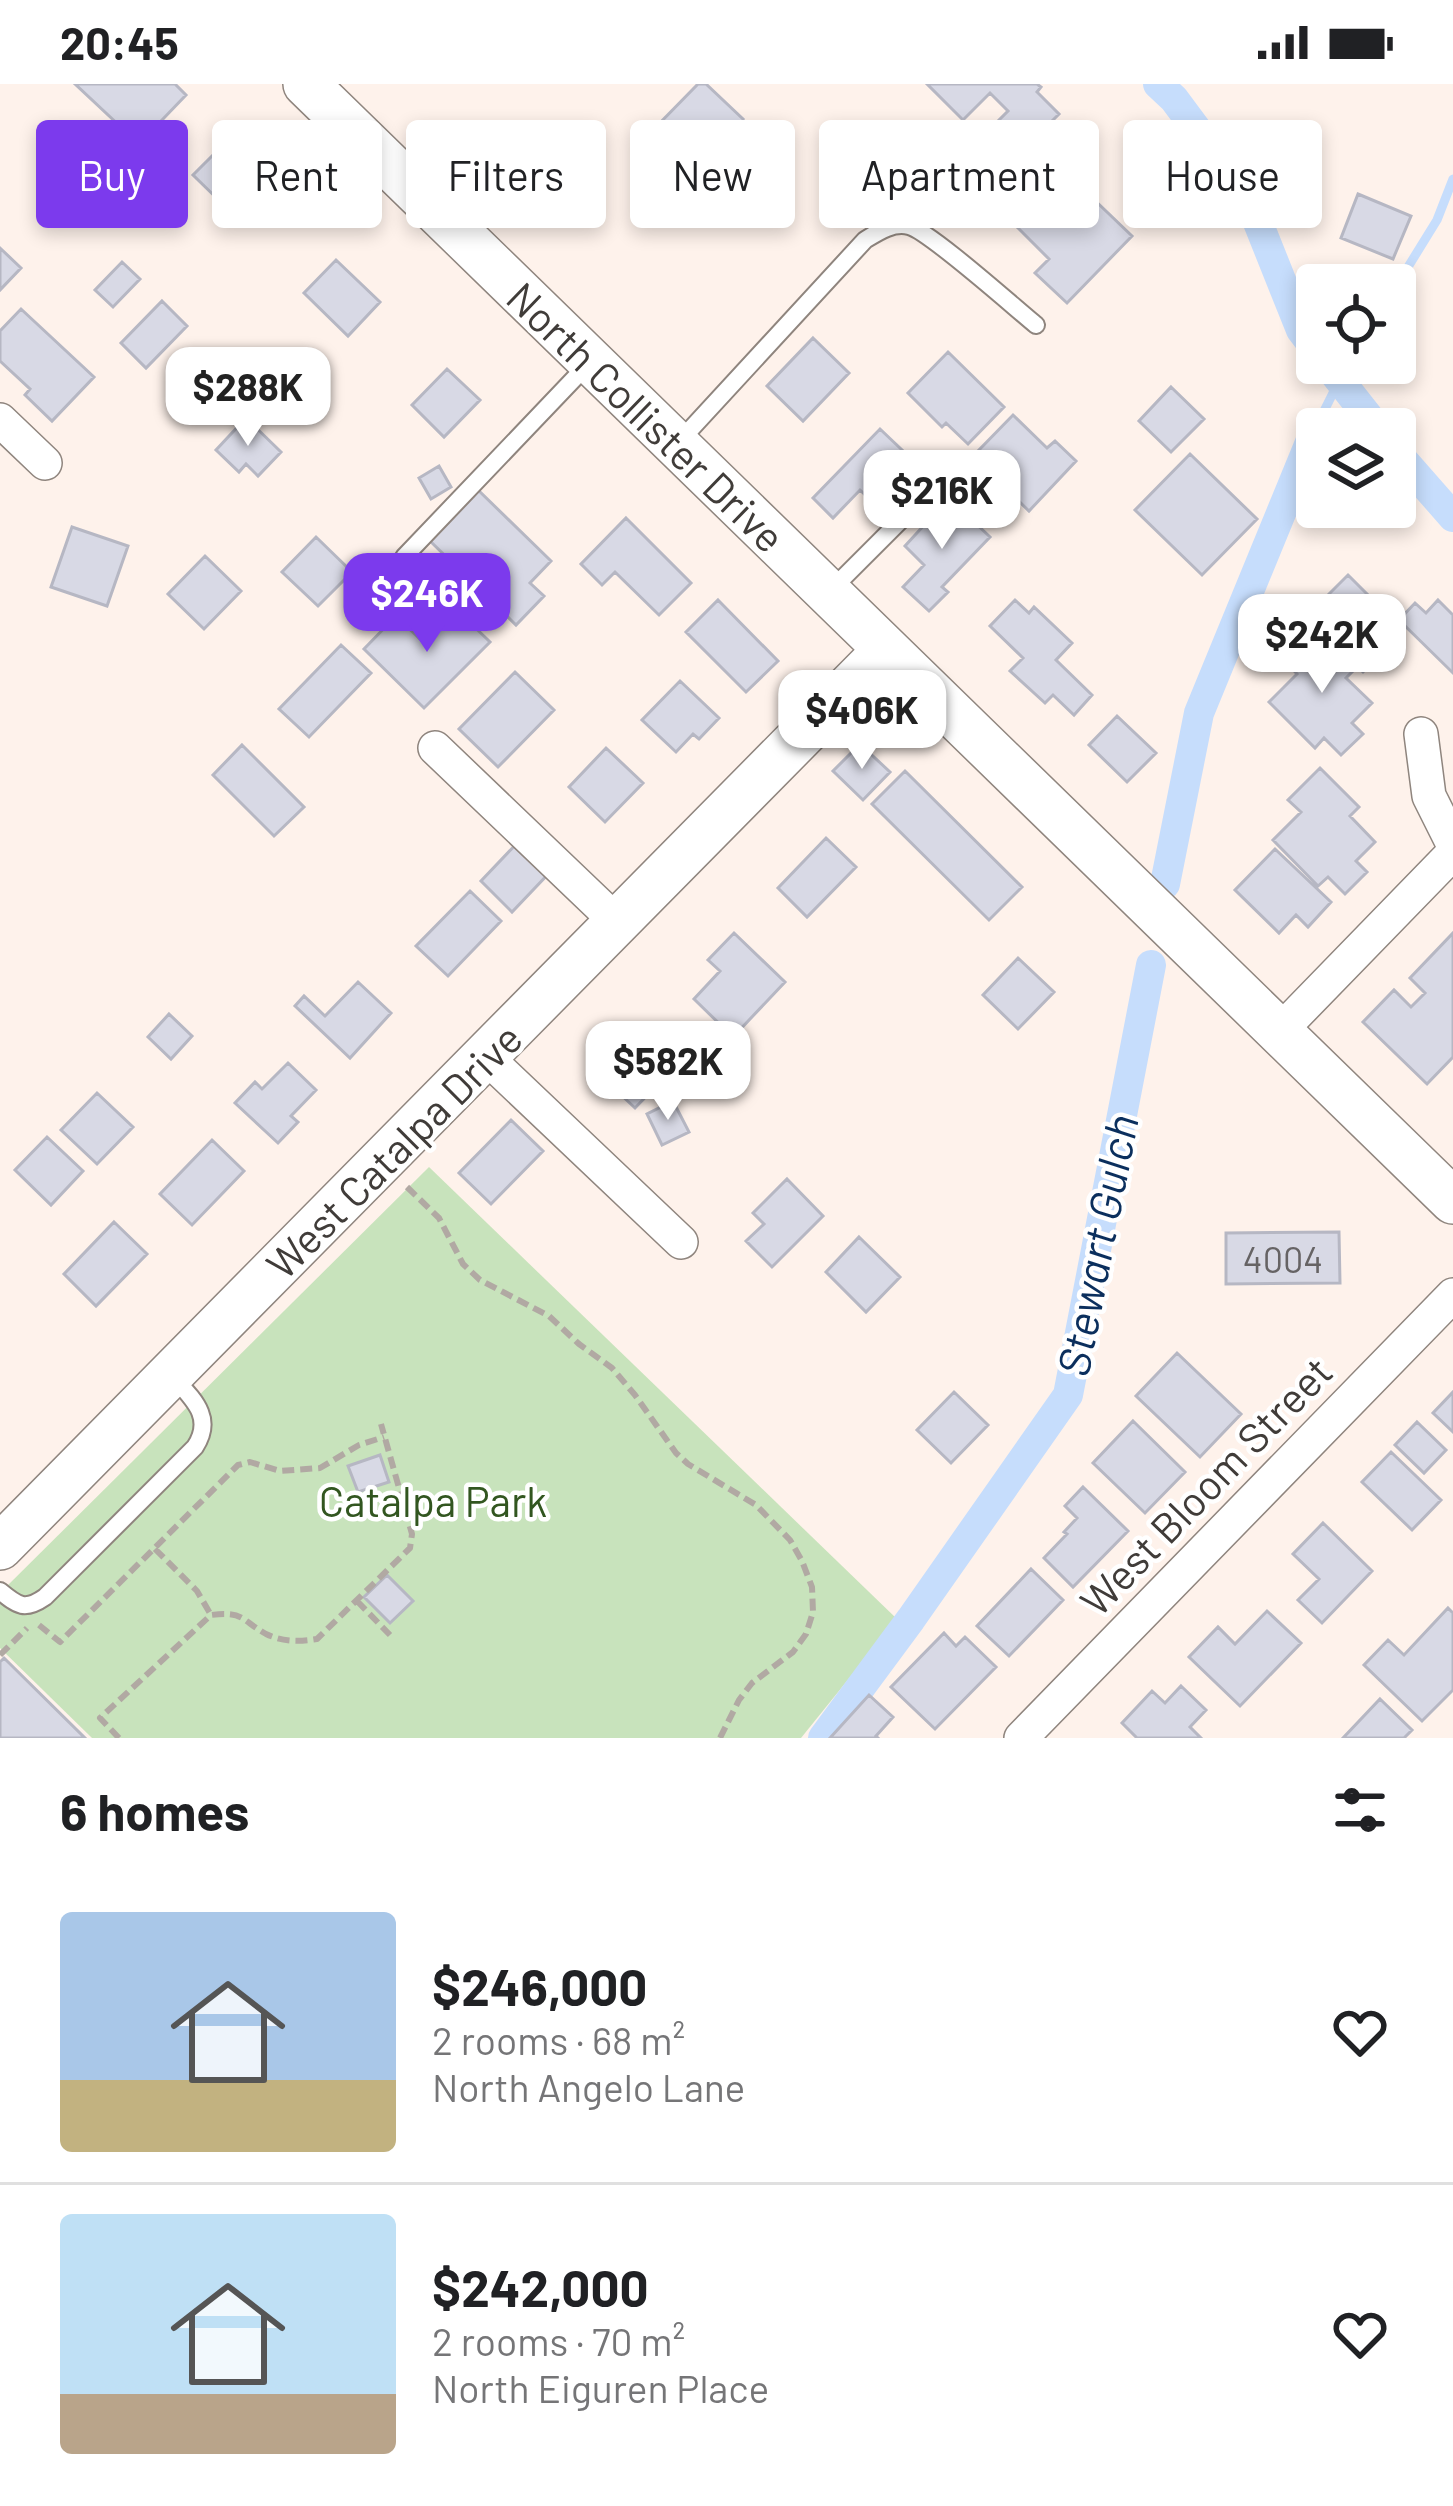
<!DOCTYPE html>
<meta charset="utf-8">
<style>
body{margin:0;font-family:Barlow,sans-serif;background:#f2f2f2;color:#202124;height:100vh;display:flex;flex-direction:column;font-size:45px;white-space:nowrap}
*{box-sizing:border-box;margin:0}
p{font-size:39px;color:#757577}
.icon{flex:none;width:66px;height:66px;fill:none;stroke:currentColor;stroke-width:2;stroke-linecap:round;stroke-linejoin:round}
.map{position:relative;height:1654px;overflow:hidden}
.panel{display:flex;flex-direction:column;background:#fff;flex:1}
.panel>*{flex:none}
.top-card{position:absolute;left:36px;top:36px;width:1383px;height:108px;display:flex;gap:24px}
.tools{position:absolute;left:1296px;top:180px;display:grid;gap:24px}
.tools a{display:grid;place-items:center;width:120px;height:120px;border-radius:12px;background:#fff;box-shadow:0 6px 18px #0003;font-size:60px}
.price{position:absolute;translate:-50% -102px;padding:0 27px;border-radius:24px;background:#fff;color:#222;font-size:39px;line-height:78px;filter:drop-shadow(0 3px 6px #0008)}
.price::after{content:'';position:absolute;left:50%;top:72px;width:36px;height:27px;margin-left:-18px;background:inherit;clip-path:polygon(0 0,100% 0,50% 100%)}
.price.current{background:#7c3aed;color:#fff}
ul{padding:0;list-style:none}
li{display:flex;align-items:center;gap:36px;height:300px;padding:0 60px}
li+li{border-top:3px solid #e0e0e0}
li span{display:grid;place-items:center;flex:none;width:336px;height:240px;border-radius:12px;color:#555}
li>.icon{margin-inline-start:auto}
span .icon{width:144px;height:144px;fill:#fffc;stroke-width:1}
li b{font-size:51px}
h2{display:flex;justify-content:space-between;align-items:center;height:144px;padding:0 60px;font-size:51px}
.chip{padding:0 42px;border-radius:12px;background:#fff;box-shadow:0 6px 18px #0003;font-size:42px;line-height:108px}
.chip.current{background:#7c3aed;color:#fff}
.status{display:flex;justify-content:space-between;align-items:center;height:84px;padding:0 60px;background:#fff;direction:ltr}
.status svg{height:33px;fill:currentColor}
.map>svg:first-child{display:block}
.green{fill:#c8e3bc}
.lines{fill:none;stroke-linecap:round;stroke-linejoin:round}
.stream{stroke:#c6ddfc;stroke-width:9}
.canal{stroke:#c6ddfc;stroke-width:30}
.building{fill:#d8d9e5;stroke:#b6b7c3;stroke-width:3}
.lane-casing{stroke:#8f857e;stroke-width:20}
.street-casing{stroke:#8f857e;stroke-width:36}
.secondary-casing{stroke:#8f857e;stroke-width:48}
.path{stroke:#b1a9a3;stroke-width:6;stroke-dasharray:12 6;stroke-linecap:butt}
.lane{stroke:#fff;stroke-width:16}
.street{stroke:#fff;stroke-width:33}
.secondary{stroke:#fff;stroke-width:45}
.labels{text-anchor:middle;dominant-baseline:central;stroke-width:9;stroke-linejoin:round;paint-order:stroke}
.number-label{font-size:36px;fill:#666364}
.street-label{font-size:42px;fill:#403c39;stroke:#fff}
.park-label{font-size:42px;fill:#325620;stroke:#fff}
.water-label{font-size:45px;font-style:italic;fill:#0b2f5d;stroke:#fff}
</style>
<div class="status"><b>20:45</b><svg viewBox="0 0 49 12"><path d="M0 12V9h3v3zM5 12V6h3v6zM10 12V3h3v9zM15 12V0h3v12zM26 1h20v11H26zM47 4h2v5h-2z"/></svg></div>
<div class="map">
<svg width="1453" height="1654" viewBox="0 0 1453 1654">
<rect width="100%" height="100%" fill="#fef2eb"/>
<path class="green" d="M429,1083l468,452 -96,119h-709l-92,-90v-55z"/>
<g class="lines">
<path class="stream" d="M1395,204l42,-68 16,-41
M1318,339l30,-60"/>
<path class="canal" d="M1158,0l16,15 75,101 52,130 16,21
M1326,279l52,66
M1395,367l58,66
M1165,800l34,-171 119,-290
M823,1654l88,-119 157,-224 83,-430"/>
</g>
<path class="building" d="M75,0h100l11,11 -47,49z
M698,0h8l37,35 -48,50 -41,-40z
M927,0h110l4,3 -4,5 22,22 -50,50 -27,-27 26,-26 -18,-18 -27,27z
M226,58l42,40 -33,34 -42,-41z
M1059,82l73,70 -65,67 -32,-30 14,-14 -32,-32 17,-18 -8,-8z
M1358,110l53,22 -18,43 -52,-21z
M0,164l21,20 -21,22z
M336,176l44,42 -32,34 -44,-43z
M122,178l18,17 -27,28 -18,-17z
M162,217l25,25 -41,42 -25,-25z
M21,225l73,68 -42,44 -27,-26 5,-6 -30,-28v-30z
M813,254l36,35 -46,48 -36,-35z
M948,268l56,55 -36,37 -22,-21 -4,4 -34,-34z
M447,285l33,31 -36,37 -32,-32z
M1171,303l33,32 -33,33 -32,-31z
M1013,331l34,33 8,-7 21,20 -47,50 -34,-33 5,-6 -22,-21z
M246,334l35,34 -23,24 -12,-12 -7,8 -23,-22z
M880,345l41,39 -40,42 -21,-20 -27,28 -20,-20z
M1190,370l67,65 -55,56 -67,-65z
M439,382l12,21 -20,12 -12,-21z
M476,404l75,73 -21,22 14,13 -28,29 -89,-87z
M949,414l41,39 -48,50 6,5 -19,19 -26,-24 21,-22 -19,-19z
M626,434l65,65 -32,32 -44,-43 -13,13 -21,-21z
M72,443l56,19 -21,60 -56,-19z
M316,453l36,35 -34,34 -36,-34z
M205,472l36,35 -37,38 -36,-35z
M1348,491l45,45 -17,16 11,12 -24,24 -56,-56z
M718,516l60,61 -32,31 -60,-60z
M1015,516l14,13 5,-6 38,36 -16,17 36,35 -18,20 -21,-20 -8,8 -35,-32 13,-13 -33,-32z
M1438,516l15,15v58l-54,-53 16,-17 11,10z
M457,526l33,32 -66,66 -60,-59 32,-33 28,27z
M1316,546l39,39 -9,9 26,25 -20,20 11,11 -22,21 -17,-17 -9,10 -46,-46 28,-28 -12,-13z
M341,561l30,28 -62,64 -30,-28z
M515,588l39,38 -56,57 -39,-38z
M680,597l39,37 -20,21 -6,-5 -17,18 -34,-32z
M1117,632l39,37 -29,29 -38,-37z
M860,660l30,28 -27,28 -30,-29z
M242,661l62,62 -30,29 -61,-61z
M606,664l37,35 -38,39 -36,-35z
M1320,684l39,39 -9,9 25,26 -19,19 11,11 -22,22 -17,-17 -10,9 -45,-46 28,-28 -13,-12z
M905,687l117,116 -33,33 -117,-116z
M826,754l30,29 -49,50 -29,-29z
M520,756l32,30 -40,42 -31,-31z
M1275,765l56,53 -23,25 -12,-12 -17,18 -44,-43z
M470,807l31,30 -53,55 -32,-30z
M734,849l51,49 -52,55 -39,-38 26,-28 -12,-11z
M1453,849v124l-26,27 -64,-62 31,-32 17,17 14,-14 -15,-15z
M1018,874l36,34 -36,37 -35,-34z
M358,898l33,31 -41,45 -55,-52 9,-10 21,20z
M169,930l23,22 -21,23 -23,-22z
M632,961l33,32 -30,31 -34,-32z
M288,979l28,27 -25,26 7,6 -20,21 -43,-40 20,-21 7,7z
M97,1009l36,34 -36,37 -36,-34z
M673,1017l16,31 -27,13 -15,-31z
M511,1036l32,31 -52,53 -32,-31z
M47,1053l36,34 -32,34 -36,-35z
M212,1056l32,31 -52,54 -32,-31z
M787,1095l36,37 -51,51 -26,-26 18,-17 -11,-11z
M114,1138l33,32 -51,52 -32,-32z
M1339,1148l1,51 -114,1v-51z
M859,1153l41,40 -34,35 -40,-40z
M1177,1269l64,61 -41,43 -64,-61z
M954,1308l34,33 -37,38 -34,-33z
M1453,1308v40l-20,-19z
M1133,1337l52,51 -40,41 -52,-50z
M1417,1338l29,28 -22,23 -29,-28z
M1391,1368l50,48 -29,30 -50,-48z
M380,1371l9,27 -31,10 -10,-26z
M1083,1403l45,44 -55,56 -29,-29 23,-24 -3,-2 13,-14 -12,-12z
M1323,1439l49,48 -50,52 -24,-23 21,-21 -26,-25z
M1031,1485l32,31 -54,56 -32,-30z
M387,1491l26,26 -23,22 -26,-26z
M1448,1524l5,5v77l-31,31 -58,-56 24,-25 16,15z
M1267,1527l34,32 -61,63 -51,-49 29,-30 17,17z
M944,1549l12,13 9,-9 31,30 -61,62 -44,-42z
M4,1574l81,80h-85v-76z
M1181,1602l25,24 -16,17 11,11h-64l-15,-15 30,-32 13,12z
M869,1611l24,22 -17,19 2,2h-48z
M1380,1615l32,31 -8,8h-61z"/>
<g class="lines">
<defs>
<path id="lane" d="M677,360l188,-204c13,-8 28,-18 44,-14 20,5 105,81 127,99
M404,473l186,-195
M829,508l129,-129
M0,1507c18,15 25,20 45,6l150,-150c19,-29 -1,-47 -21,-69"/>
<path id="street" d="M0,336l45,43
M1421,650l8,62 24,48
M435,664l182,174
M1279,948l174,-179
M485,972l196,186
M1021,1654l432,-443"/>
<path id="secondary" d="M306,0l1147,1117
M0,1463l886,-897"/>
</defs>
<use href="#lane" class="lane-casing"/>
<use href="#street" class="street-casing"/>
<use href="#secondary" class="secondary-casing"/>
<path class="path" d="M407,1103l32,31 24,46 17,16 69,36 30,28 33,24 23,27 41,58 12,11 68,41 34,35 12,21 10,26 1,25 -7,22 -13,18 -41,31 -13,17 -19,38
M155,1465l42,42 14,24
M357,1517l33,34
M39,1541l21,17 178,-177 12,-3 30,9 40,-3 39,-23 25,-8
M0,1571l27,-27
M119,1654l-19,-20 111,-103c33,-4 30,5 55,19 17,8 33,8 51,5l93,-91 2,-14 -31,-110"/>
<use href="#lane" class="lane"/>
<use href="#street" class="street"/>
<use href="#secondary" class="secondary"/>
</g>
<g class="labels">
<g class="number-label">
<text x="1283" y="1174">4004</text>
</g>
<g class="street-label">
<text transform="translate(647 332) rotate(44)">North Collister Drive</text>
<text transform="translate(393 1066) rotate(-45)">West Catalpa Drive</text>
<text transform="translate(1205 1401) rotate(-46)">West Bloom Street</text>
</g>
<g class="park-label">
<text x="433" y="1416">Catalpa Park</text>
</g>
<g class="water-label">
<text transform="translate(1096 1161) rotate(-79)">Stewart Gulch</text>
</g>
</g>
</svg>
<div class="tools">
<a><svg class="icon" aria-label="locate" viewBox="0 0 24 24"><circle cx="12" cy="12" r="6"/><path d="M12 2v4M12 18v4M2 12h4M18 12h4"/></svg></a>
<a><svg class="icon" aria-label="layers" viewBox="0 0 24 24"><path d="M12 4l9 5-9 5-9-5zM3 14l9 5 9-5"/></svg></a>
</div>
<b class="price" style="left:248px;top:365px">$288K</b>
<b class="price" style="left:942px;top:468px">$216K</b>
<b class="price current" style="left:427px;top:571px">$246K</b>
<b class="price" style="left:1322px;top:612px">$242K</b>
<b class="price" style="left:862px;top:688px">$406K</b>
<b class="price" style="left:668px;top:1039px">$582K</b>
<div class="top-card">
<a class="chip current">Buy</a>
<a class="chip">Rent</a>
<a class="chip">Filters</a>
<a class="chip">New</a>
<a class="chip">Apartment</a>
<a class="chip">House</a>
</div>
</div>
<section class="panel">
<h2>6 homes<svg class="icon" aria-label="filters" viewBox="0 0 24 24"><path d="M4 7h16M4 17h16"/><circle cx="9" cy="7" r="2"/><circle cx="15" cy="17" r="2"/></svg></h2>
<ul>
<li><span style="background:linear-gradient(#a9c7e8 70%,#c2b280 0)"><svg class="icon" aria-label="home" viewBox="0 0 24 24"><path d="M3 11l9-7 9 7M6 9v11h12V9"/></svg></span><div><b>$246,000</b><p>2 rooms · 68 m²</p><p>North Angelo Lane</p></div><svg class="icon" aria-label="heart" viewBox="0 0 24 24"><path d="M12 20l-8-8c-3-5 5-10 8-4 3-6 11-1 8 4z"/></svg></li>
<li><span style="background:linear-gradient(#bfe0f5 75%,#b9a48a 0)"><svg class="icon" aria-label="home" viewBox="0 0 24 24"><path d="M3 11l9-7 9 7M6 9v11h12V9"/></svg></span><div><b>$242,000</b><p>2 rooms · 70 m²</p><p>North Eiguren Place</p></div><svg class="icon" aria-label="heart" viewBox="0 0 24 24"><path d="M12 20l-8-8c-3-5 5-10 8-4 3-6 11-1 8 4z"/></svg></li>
</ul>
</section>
